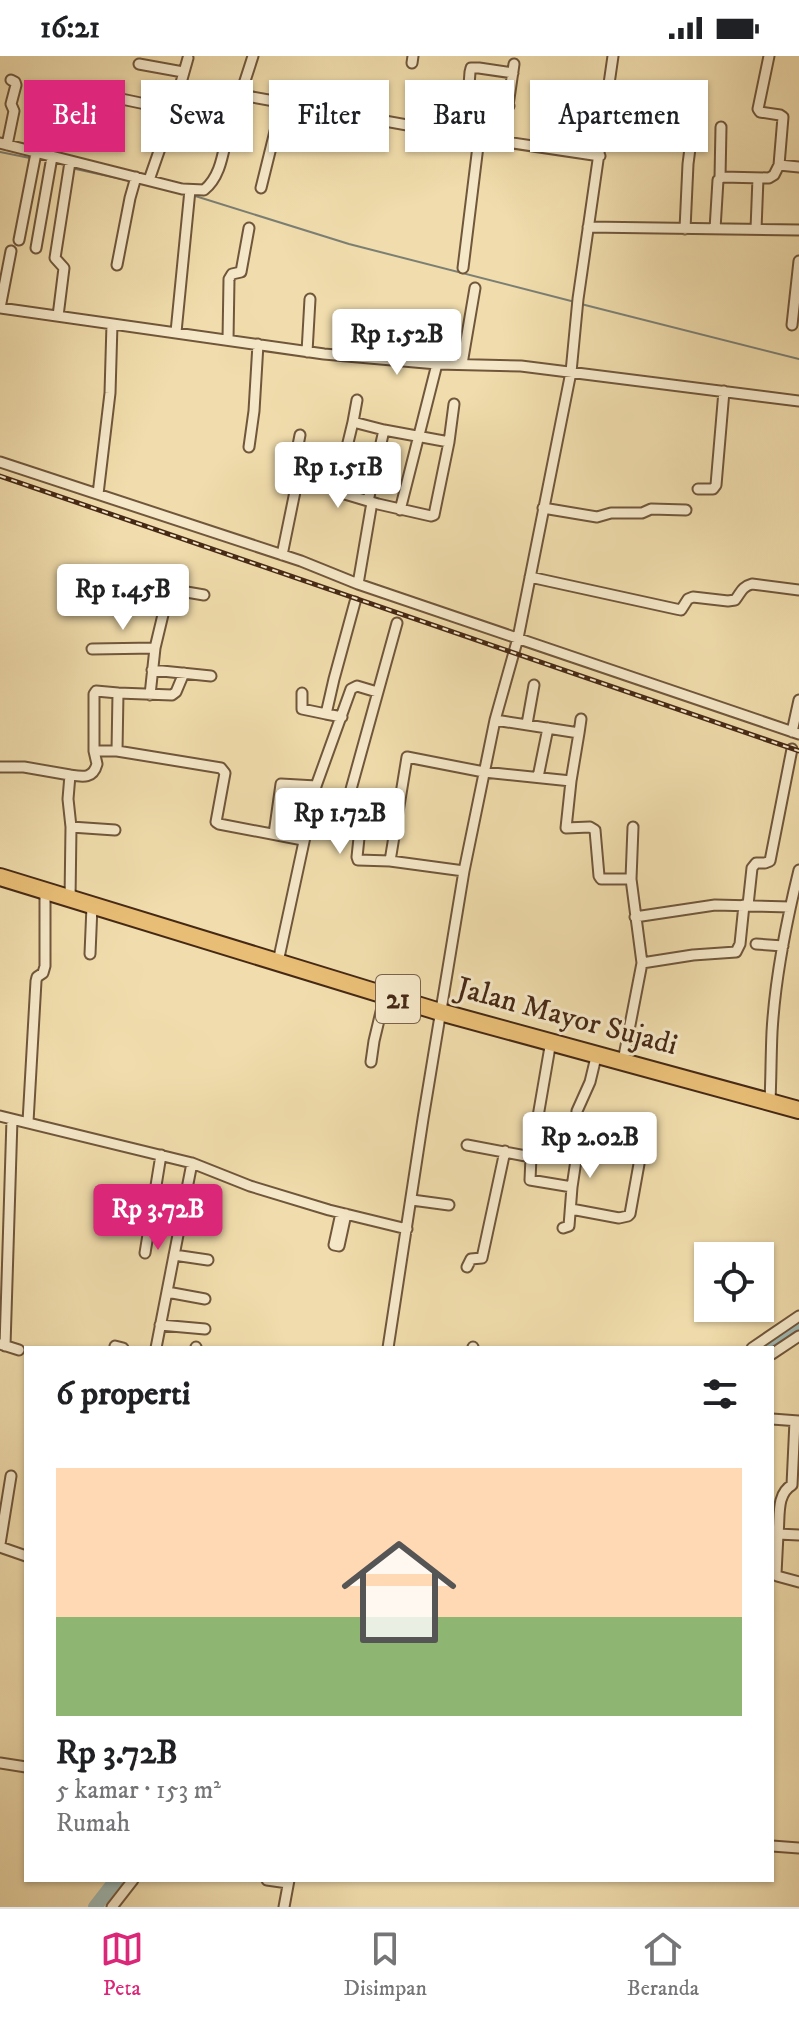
<!DOCTYPE html>
<html lang="id">
<meta charset="utf-8">
<style>
body{margin:0;font-family:"IM FELL DW Pica",serif;background:#f2f2f2;color:#202124;height:100vh;display:flex;flex-direction:column;font-size:30px;white-space:nowrap}
*{box-sizing:border-box;margin:0}
p{font-size:26px;color:#757577}
.icon{flex:none;width:44px;height:44px;fill:none;stroke:currentColor;stroke-width:2;stroke-linecap:round;stroke-linejoin:round}
.map{position:relative;flex:1;overflow:hidden}
.details{position:absolute;left:24px;top:1290px;width:750px;height:536px;display:flex;flex-direction:column;background:#fff;border-radius:0px;box-shadow:0 2px 6px #0004}
.details>*{flex:none}
.hud{position:absolute;left:24px;top:24px;width:752px;height:72px;display:flex;gap:16px}
.tools{position:absolute;left:694px;top:1186px;display:grid;gap:16px}
.tools a{display:grid;place-items:center;width:80px;height:80px;border-radius:0px;background:#fff;box-shadow:0 2px 6px #0004;font-size:40px}
.price{position:absolute;translate:-50% -68px;padding:0 18px;border-radius:8px;background:#fff;color:#222;font-size:26px;line-height:52px;filter:drop-shadow(0 2px 4px #0008)}
.price::after{content:'';position:absolute;left:50%;top:48px;width:24px;height:18px;margin-left:-12px;background:inherit;clip-path:polygon(0 0,100% 0,50% 100%)}
.price.active{background:#db2777;color:#fff}
ul{padding:0;list-style:none}
li{display:grid;align-content:center;gap:16px;height:424px;padding:0 32px}
li+li{border-top:2px solid #e0e0e0}
li span{display:grid;place-items:center;height:248px;border-radius:0px;color:#555}
li>.icon{margin-inline-start:auto}
span .icon{width:144px;height:144px;fill:#fffc;stroke-width:1}
li b{font-size:34px}
h2{display:flex;justify-content:space-between;align-items:center;height:96px;padding:0 32px;font-size:34px}
.pill{padding:0 28px;border-radius:0px;background:#fff;box-shadow:0 2px 6px #0004;font-size:28px;line-height:72px}
.pill.active{background:#db2777;color:#fff}
.status{display:flex;justify-content:space-between;align-items:center;height:56px;padding:0 40px;background:#fff;direction:ltr}
.status svg{height:22px;fill:currentColor}
.menu{display:flex;justify-content:space-around;align-items:center;height:112px;border-top:2px solid #e0e0e0;background:#fff;font-size:22px;color:#757577}
.menu a{display:grid;justify-items:center;gap:4px}
.menu .active{color:#db2777}
.map>svg:first-child{display:block}
.lines{fill:none;stroke-linecap:round;stroke-linejoin:round}
.stream{stroke:#7b7f74;stroke-width:2}
.river{stroke:#9eb9b4;stroke-width:14}
.minor-casing{stroke:#70563b;stroke-width:13}
.trunk-casing{stroke:#462915;stroke-width:20}
.minor{stroke:#f5e8c9;stroke-width:9}
.trunk{stroke:#e8be76;stroke-width:16}
.rail-casing{stroke:#462915;stroke-width:5}
.rail{stroke:#f5e8c9;stroke-width:2;stroke-dasharray:6;stroke-linecap:butt}
.labels{text-anchor:middle;dominant-baseline:central;stroke-width:6;stroke-linejoin:round;paint-order:stroke}
.shield{fill:#f5e8c9;stroke:#7a624b;stroke-width:2}
.shield-label{font-size:28px;font-weight:bold;fill:#462915}
.street-label{font-size:30px;fill:#462915;stroke:#f5e8c9}
</style>
<div class="status"><b>16:21</b><svg viewBox="0 0 49 12"><path d="M0 12V9h3v3zM5 12V6h3v6zM10 12V3h3v9zM15 12V0h3v12zM26 1h20v11H26zM47 4h2v5h-2z"/></svg></div>
<div class="map">
<svg width="799" height="1851" viewBox="0 0 799 1851">
<rect width="100%" height="100%" fill="#f0dcac"/>
<filter id="stains"><feTurbulence type="fractalNoise" baseFrequency=".0025" numOctaves="4"/><feColorMatrix values="0 0 0 0 .2 0 0 0 0 .09 0 0 0 0 .02 0 0 0 .5 -.17"/></filter>
<radialGradient id="worn" r=".72"><stop offset=".6" stop-color="#630" stop-opacity="0"/><stop offset="1" stop-color="#630" stop-opacity=".3"/></radialGradient>
<g class="lines">
<path class="stream" d="M0,96l30,6
M71,112l60,13
M192,139l157,49 226,58
M581,248l218,55"/>
<path class="river" d="M761,1292l38,-25
M95,1851l21,-27"/>
<defs>
<path id="minor" d="M412,7l1,-7
M139,8l44,8
M241,39l238,43 121,18
M112,41l119,25
M509,50l-40,-5 -1,-2 2,-27 1,-4h8l34,5
M503,84l11,-76
M0,87l182,46 22,1c20,-16 19,-46 27,-69 8,-21 15,-43 22,-65
M7,89l7,-34 -3,-7 5,-19 -1,-3 -4,-2
M779,109l20,2
M720,122l1,-51
M149,124l24,-69 15,-53
M261,132l21,-85
M588,171l211,3
M685,173l3,-65 7,-55
M715,173l3,-49 4,-3 47,1 5,-3 5,-10 4,-48 -3,-2 -20,-3 -2,-3 11,-53
M756,173l2,-51
M19,184l17,-87
M36,192l16,-91
M117,209l13,-67 6,-21
M463,212l16,-130
M0,252l324,46 113,10 84,2 278,35
M0,252l11,-57
M58,260l6,-48 -9,-10 15,-96
M792,269l7,-64
M176,276l14,-142
M228,284l1,-61 3,-5 9,-2 8,-44
M307,296l3,-53
M462,308l13,-76
M353,366l31,8 65,12 -15,73 -3,1 -53,-12 -40,-12 -1,-4z
M353,366l4,-22
M449,386l5,-38
M249,391l5,-36 4,-67
M0,406l301,99 57,23 441,150
M698,433h15l3,-4 8,-94
M98,438l12,-101 2,-69
M368,445l16,-71
M543,452l54,9 14,-4h31l9,-4 35,1
M400,454l37,-146
M282,499l16,-78 -6,-1 8,-41
M530,521l146,32 5,1 7,-11 5,-2 35,4 7,-1c6,-7 6,-13 17,-16l47,6
M358,528l13,-76
M169,533l35,6
M92,593l63,-1
M152,614l59,6
M118,637l54,2 4,-3 8,-19
M302,637v16l24,5
M150,639l5,-47 17,-71
M342,661l-16,-3 8,-35 21,-77
M527,668l7,-39
M792,676l7,-32
M579,677l2,-14
M94,695v-57l2,-3 22,2 -1,58
M0,711h24l46,8
M538,721l10,-49
M571,725l-5,47 24,-1 5,3 4,46 2,3h30
M311,751c16,2 38,0 50,12l-4,38 1,3 32,1 74,10
M345,755l52,-188
M376,765l20,6
M71,771l44,3
M633,771l-2,52 11,84
M274,778l7,-50 35,2
M390,805l17,-104 77,15 87,9 8,-48 -84,-13
M70,844l1,-73 -3,-28 2,-24c13,2 23,4 27,-11l-3,-13h23l104,17 4,5 -9,49 3,2 84,16
M748,849l4,-37 4,-5h9l5,-2 22,-112
M635,861l80,-12 75,2
M756,888l27,2
M90,898l2,-48
M278,906l38,-176 35,-97 6,-3 20,6
M623,1005l19,-98 51,-8 43,-3 4,-8 4,-39
M371,1006l3,-21 11,-46
M770,1046c1,-24 1,-47 2,-70 3,-54 14,-109 27,-162
M0,1060l192,47 58,23 79,24 78,19
M28,1066l8,-141 1,-4 6,-4 2,-7v-74
M467,1089l64,12 20,-116
M531,1101l-1,23 42,7 7,-47 -3,-18 1,-11 13,-29 7,-29
M412,1144l37,5
M571,1153l48,9 9,-2 2,-2 9,-50
M341,1157l-7,32 5,1 7,-32
M181,1163l28,4
M563,1172l6,-2 3,-39
M145,1197l16,-98
M174,1199l34,5
M467,1211l4,-8 11,-1 23,-107
M167,1236l38,7
M160,1269l45,4
M0,1288l19,6
M5,1290l7,-227
M115,1290l8,2
M156,1292l36,-185
M196,1292v-1
M388,1292l35,-229 41,-248 31,-151 23,-82 53,-266 7,-73 35,-243
M473,1292v-1
M752,1292l47,-32
M772,1298l27,-18
M772,1363l27,2
M795,1365l-3,64c-16,9 -12,32 -14,49l21,1
M778,1478l-2,40 1,2 22,6
M0,1488l11,-68
M0,1491l26,9
M0,1707l26,4
M772,1790l27,2
M267,1824l21,3
M112,1851l21,-27
M284,1851l5,-27"/>
<path id="trunk" d="M0,821l440,135 359,98"/>
</defs>
<use href="#minor" class="minor-casing"/>
<use href="#trunk" class="trunk-casing"/>
<use href="#minor" class="minor"/>
<use href="#trunk" class="trunk"/>
<defs>
<path id="rail" d="M0,420l799,275"/>
</defs>
<use href="#rail" class="rail-casing"/>
<use href="#rail" class="rail"/>
</g>
<g class="labels">
<rect class="shield" x="376" y="919" width="44" height="48" rx="6"/>
<g class="shield-label">
<text x="398" y="943">21</text>
</g>
<g class="street-label">
<text transform="translate(567 961) rotate(15)">Jalan Mayor Sujadi</text>
</g>
</g>
<rect width="100%" height="100%" filter="url(#stains)"/>
<rect width="100%" height="100%" fill="url(#worn)"/>
</svg>
<div class="tools">
<a><svg class="icon" aria-label="locate" viewBox="0 0 24 24"><circle cx="12" cy="12" r="6"/><path d="M12 2v4M12 18v4M2 12h4M18 12h4"/></svg></a>
</div>
<b class="price" style="left:397px;top:321px">Rp 1.52B</b>
<b class="price" style="left:338px;top:454px">Rp 1.51B</b>
<b class="price" style="left:123px;top:576px">Rp 1.45B</b>
<b class="price" style="left:340px;top:800px">Rp 1.72B</b>
<b class="price" style="left:590px;top:1124px">Rp 2.02B</b>
<b class="price active" style="left:158px;top:1196px">Rp 3.72B</b>
<div class="hud">
<a class="pill active">Beli</a>
<a class="pill">Sewa</a>
<a class="pill">Filter</a>
<a class="pill">Baru</a>
<a class="pill">Apartemen</a>
</div>
<section class="details">
<h2>6 properti<svg class="icon" aria-label="filters" viewBox="0 0 24 24"><path d="M4 7h16M4 17h16"/><circle cx="9" cy="7" r="2"/><circle cx="15" cy="17" r="2"/></svg></h2>
<ul>
<li><span style="background:linear-gradient(#ffd9b3 60%,#8fb573 0)"><svg class="icon" aria-label="home" viewBox="0 0 24 24"><path d="M3 11l9-7 9 7M6 9v11h12V9"/></svg></span><div><b>Rp 3.72B</b><p>5 kamar · 153 m²</p><p>Rumah</p></div></li>
</ul>
</section>
</div>
<nav class="menu">
<a class="active"><svg class="icon" aria-label="map" viewBox="0 0 24 24"><path d="M3 6l6-2 6 2 6-2v14l-6 2-6-2-6 2zM9 4v14M15 6v14"/></svg>Peta</a>
<a><svg class="icon" aria-label="saved" viewBox="0 0 24 24"><path d="M7 4h10v16l-5-4-5 4z"/></svg>Disimpan</a>
<a><svg class="icon" aria-label="home" viewBox="0 0 24 24"><path d="M3 11l9-7 9 7M6 9v11h12V9"/></svg>Beranda</a>
</nav>
